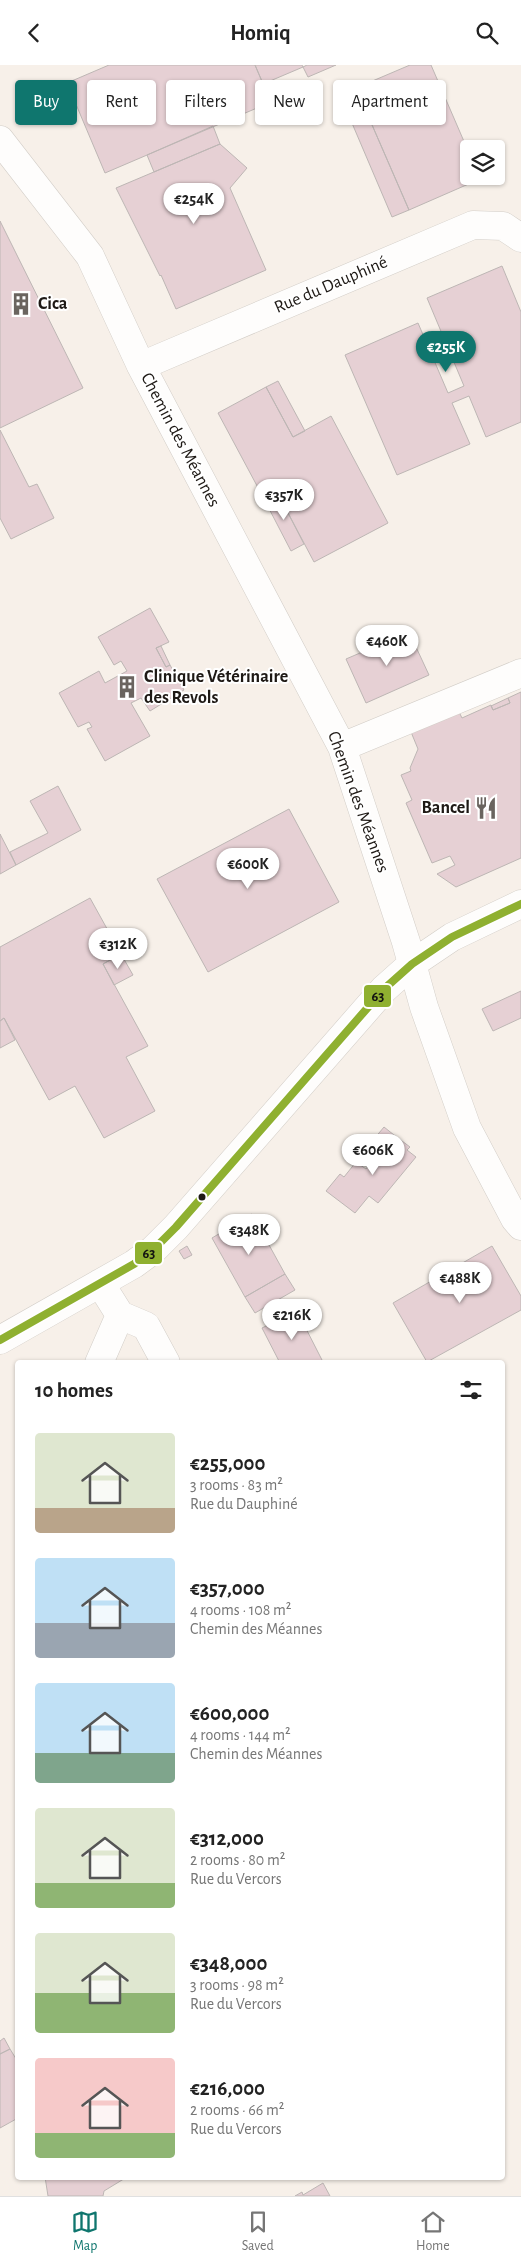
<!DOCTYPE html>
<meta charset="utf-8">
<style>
body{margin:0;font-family:"Alegreya Sans",sans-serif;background:#f6f6f6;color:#222;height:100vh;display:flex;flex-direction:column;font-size:19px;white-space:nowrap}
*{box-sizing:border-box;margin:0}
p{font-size:16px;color:#767676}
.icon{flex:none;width:28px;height:28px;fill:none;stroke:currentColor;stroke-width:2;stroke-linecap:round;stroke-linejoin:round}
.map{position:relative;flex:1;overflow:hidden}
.sheet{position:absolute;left:15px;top:1295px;width:490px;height:820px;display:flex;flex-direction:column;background:#fff;border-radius:5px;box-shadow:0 1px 4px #0004}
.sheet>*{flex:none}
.banner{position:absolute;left:15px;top:15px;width:491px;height:45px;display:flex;gap:10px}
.buttons{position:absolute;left:460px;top:75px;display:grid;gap:10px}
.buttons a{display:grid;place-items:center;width:45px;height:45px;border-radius:5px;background:#fff;box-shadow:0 1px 4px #0004;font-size:25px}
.price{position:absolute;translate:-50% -42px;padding:0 11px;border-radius:18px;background:#fff;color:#222;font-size:16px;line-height:32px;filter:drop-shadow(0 1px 2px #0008)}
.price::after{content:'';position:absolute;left:50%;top:30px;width:15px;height:11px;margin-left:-8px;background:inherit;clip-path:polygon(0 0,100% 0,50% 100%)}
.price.active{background:#0f766e;color:#fff}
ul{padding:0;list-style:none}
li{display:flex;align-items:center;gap:15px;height:125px;padding:0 20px}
li span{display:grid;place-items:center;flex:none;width:140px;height:100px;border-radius:5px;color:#555}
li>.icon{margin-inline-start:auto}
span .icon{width:60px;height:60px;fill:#fffc;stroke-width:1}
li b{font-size:21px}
h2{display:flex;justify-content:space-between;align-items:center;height:60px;padding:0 20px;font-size:21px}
.pill{padding:0 18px;border-radius:5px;background:#fff;box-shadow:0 1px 4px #0004;font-size:18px;line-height:45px}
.pill.active{background:#0f766e;color:#fff}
header{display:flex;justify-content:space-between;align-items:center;height:65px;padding:0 20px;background:#fff;font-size:22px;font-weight:600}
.tab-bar{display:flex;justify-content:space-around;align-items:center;height:70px;border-top:1px solid #e0e0e0;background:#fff;font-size:14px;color:#767676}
.tab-bar a{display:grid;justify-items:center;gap:2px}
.tab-bar .active{color:#0f766e}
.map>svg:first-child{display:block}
.building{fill:#e6d0d4;stroke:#bdb6b4}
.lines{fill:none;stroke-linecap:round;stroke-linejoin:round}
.minor-casing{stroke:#d2cdc7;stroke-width:29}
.minor{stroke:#fefdfc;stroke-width:28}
.bus-1-casing{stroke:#fff;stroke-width:11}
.bus-1{stroke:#8fb030;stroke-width:8}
.bus-dot{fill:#1e1915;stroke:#fff;stroke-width:2}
.labels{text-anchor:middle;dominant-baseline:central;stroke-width:4;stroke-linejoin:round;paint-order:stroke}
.street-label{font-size:18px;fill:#1e1915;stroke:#fff}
.poi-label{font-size:18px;font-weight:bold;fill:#1e1915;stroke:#fff;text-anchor:start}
.line-badge{stroke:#fff;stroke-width:2}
.pale-badge-label{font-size:14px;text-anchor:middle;font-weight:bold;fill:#111}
</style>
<header><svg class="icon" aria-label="back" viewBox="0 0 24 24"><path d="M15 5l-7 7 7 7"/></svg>Homiq<svg class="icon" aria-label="search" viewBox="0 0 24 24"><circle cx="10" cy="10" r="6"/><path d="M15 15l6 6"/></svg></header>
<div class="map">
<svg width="521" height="2131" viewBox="0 0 521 2131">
<rect width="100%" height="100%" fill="#f7f0e9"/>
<path class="building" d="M109,0h146l16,37 -166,71 -38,-90z
M255,0h47l1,2 -40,17z
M307,0h29l-28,12 -5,-10z
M410,0h21l38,88v23h10l1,3 -71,31 -53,-122z
M356,23l53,122 -17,7 -52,-122z
M213,61l7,18 -66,28 -7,-17z
M220,79l27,24 -17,20 36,82 -90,39 -15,-34 -1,1 -44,-88z
M0,156l83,167 -83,40z
M502,201l19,46v110l-35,15 -17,-41 -17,7 18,41 -73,31 -52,-120 73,-32 30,70 16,-7 -37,-88z
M278,316l27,50 -12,6 -27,-50z
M266,322l27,50 38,-21 57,107 -74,39 -38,-72 -13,7 -45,-84z
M0,365l29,57 8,-3 17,34 -43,21 -11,-21z
M276,425l28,54 -13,7 -28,-54z
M150,543l19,34 -13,6 10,19 4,-2 14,25 -34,21 -9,-13 -10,5 19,33 -45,25 -18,-32 5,-2 -3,-5 -11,5 -19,-34 40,-22 6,12 22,-12 -6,-10 -7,4 -16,-28z
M409,567l20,43 -63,28 -20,-44z
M161,581l9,19 -4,2 -10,-19z
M521,627v166l-65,29 -19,-13 18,-9 -5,-9 -18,7 -26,-60 6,-3 -11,-25 10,-4 -1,-3 8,-19 -7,-17 47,-22 4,8 29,-13 2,5 17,-7 -2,-5z
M508,633l2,5 -17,7 -2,-4z
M58,721l23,44 -65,35 -6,-13 38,-19 -18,-32z
M289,744l50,93 -131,70 -51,-93z
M0,769l16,31 -16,9z
M90,833l31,56 -18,10 45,82 -22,11 29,54 -51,27 -29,-52 -26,14 -45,-82 -4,3v-74z
M121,889l12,21 -19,10 -11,-21z
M521,926v27l-28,13 -11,-22z
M4,953l11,22 -15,8v-27z
M384,1062l10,8 -20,24 -10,-8z
M394,1070l16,12 -3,3 9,7 -38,46 -9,-7 -14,17 -29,-22 14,-17 4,3 12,-15 10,7z
M252,1149l33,60 -40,23 -33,-59z
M187,1181l5,9 -8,4 -5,-8z
M492,1181l29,50v14l-94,52 -34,-59z
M285,1209l10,16 -40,23 -10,-16z
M297,1246l25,49 -5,3h-37l-18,-35z
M4,1973l6,11 -10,5v-13z
M10,1984l8,13v56l-18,10v-74z
M45,2112h82l-23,14 -1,5h-55z
M323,2118l7,13h-35l7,-4 1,3z"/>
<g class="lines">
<defs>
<path id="minor" d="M0,75l90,116 51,110 201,381 64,195 18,65 43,121 48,91 6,7
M141,301l332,-141 30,1 18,12
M342,682l179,-74
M100,1218l20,32 26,11 20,37
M0,1275l134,-76 19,-14 23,-23 208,-238 28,-25 40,-27 69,-33
M99,1298l21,-48"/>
</defs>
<use href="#minor" class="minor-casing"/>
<use href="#minor" class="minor"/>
<defs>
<path id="bus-1" d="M0,1275l134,-76 19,-14 23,-23 208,-238 28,-25 40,-27 69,-33"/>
</defs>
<use href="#bus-1" class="bus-1-casing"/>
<use href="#bus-1" class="bus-1"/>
</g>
<defs>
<symbol id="building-bare" viewBox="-9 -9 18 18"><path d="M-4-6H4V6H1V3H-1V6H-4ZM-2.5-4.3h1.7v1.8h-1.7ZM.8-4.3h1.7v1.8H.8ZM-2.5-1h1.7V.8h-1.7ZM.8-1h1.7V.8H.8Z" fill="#6a645f" stroke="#fff" stroke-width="2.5" paint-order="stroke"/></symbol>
<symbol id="restaurant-bare" viewBox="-9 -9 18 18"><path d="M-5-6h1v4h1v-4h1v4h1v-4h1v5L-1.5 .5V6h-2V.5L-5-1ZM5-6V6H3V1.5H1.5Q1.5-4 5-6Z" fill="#6a645f" stroke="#fff" stroke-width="2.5" paint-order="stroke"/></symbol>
</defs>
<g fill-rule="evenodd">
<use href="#building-bare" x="5" y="223" width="32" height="32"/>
<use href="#building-bare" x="111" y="606" width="32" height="32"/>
<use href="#restaurant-bare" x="470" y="727" width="32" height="32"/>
</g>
<circle class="bus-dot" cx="202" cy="1132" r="4.5"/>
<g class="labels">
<g class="street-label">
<text transform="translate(331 220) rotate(-23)">Rue du Dauphiné</text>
<text transform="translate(180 375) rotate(62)">Chemin des Méannes</text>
<text transform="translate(358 737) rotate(70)">Chemin des Méannes</text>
</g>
<g class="poi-label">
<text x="38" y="239">Cica</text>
<text x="144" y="612">Clinique Vétérinaire<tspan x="144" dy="21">des Revols</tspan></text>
<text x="470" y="743" text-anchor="end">Bancel</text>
</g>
</g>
<g class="line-badge">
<rect x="363" y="919" width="29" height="24" rx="5" fill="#8fb030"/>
<rect x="134" y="1176" width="29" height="24" rx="5" fill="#8fb030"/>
</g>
<g class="pale-badge-label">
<text x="378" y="936">63</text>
<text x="149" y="1193">63</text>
</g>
</svg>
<div class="buttons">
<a><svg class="icon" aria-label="layers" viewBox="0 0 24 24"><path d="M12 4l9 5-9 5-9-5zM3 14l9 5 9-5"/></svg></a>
</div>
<b class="price" style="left:194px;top:160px">€254K</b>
<b class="price active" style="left:446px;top:308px">€255K</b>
<b class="price" style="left:284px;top:456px">€357K</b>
<b class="price" style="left:387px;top:602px">€460K</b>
<b class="price" style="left:248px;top:825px">€600K</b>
<b class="price" style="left:118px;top:905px">€312K</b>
<b class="price" style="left:373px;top:1111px">€606K</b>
<b class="price" style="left:249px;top:1191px">€348K</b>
<b class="price" style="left:460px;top:1239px">€488K</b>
<b class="price" style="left:292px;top:1276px">€216K</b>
<div class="banner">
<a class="pill active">Buy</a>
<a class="pill">Rent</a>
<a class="pill">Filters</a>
<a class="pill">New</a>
<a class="pill">Apartment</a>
</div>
<section class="sheet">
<h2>10 homes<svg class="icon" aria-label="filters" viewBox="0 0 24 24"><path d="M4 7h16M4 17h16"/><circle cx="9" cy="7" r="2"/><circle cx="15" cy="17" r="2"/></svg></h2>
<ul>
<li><span style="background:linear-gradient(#dfe7d0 75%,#b9a48a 0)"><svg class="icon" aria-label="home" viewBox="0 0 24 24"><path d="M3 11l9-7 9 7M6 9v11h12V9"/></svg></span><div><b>€255,000</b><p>3 rooms · 83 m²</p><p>Rue du Dauphiné</p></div></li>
<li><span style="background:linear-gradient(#bfe0f5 65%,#9aa5b1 0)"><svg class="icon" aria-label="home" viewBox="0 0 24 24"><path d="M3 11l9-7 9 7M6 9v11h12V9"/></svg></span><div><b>€357,000</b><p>4 rooms · 108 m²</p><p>Chemin des Méannes</p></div></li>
<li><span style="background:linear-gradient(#bfe0f5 70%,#7fa58c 0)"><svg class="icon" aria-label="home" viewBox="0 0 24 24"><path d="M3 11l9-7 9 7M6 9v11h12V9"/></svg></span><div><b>€600,000</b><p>4 rooms · 144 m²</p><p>Chemin des Méannes</p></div></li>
<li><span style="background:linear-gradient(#dfe7d0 75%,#8fb573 0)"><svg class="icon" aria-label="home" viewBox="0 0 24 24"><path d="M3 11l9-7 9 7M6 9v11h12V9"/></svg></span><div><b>€312,000</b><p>2 rooms · 80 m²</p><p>Rue du Vercors</p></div></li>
<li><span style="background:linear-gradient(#dfe7d0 60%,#8fb573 0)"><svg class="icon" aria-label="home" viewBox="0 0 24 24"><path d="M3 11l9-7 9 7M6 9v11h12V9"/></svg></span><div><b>€348,000</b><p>3 rooms · 98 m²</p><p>Rue du Vercors</p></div></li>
<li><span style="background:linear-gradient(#f6c9c9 75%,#8fb573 0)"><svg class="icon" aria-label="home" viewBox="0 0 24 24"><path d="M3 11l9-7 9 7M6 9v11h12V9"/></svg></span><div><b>€216,000</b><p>2 rooms · 66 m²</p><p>Rue du Vercors</p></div></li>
</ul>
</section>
</div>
<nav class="tab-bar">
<a class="active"><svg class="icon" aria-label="map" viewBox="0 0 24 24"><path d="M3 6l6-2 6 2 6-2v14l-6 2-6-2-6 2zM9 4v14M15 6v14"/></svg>Map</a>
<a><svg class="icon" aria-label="saved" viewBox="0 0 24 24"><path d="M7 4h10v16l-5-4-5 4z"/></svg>Saved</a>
<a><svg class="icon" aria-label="home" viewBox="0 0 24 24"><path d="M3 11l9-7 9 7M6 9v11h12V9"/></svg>Home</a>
</nav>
